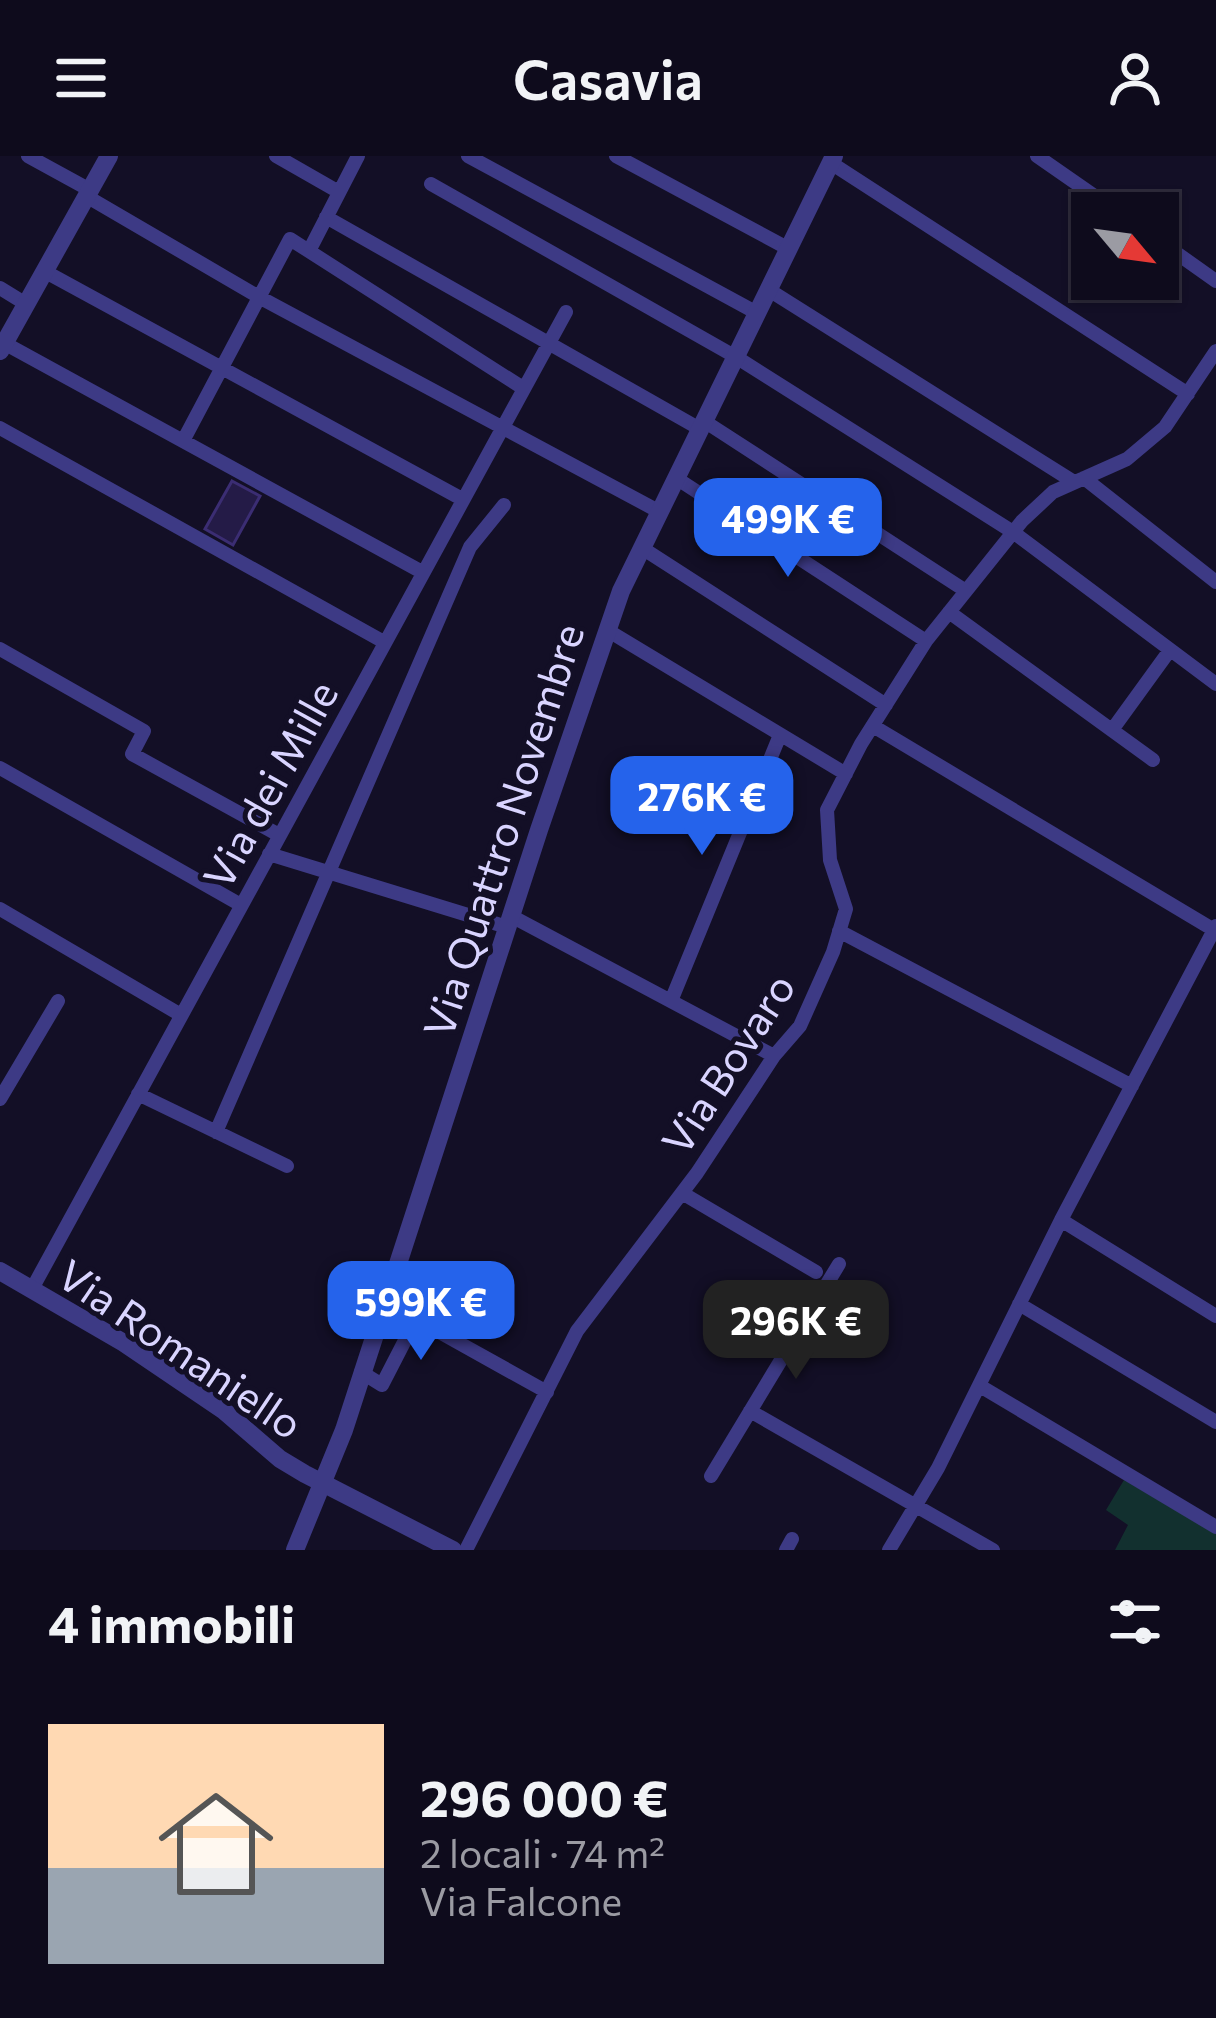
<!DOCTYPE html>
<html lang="it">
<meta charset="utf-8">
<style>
body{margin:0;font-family:Commissioner,sans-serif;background:#171425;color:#f1f3f6;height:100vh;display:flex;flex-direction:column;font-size:45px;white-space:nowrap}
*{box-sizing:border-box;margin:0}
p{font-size:39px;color:#9b9ba3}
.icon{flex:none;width:66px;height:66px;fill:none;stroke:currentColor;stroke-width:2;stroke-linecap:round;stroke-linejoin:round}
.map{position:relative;height:1394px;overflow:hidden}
.details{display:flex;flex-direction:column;background:#0e0b1c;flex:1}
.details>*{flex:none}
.needle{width:78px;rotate:119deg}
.controls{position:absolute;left:1071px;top:36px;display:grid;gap:24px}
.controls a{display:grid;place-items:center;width:108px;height:108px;border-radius:0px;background:#0e0b1c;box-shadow:0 3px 9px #0004,0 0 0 3px #2e2b3b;font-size:60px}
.price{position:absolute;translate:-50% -102px;padding:0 27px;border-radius:24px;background:#2563eb;color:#fff;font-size:39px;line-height:78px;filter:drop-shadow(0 3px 6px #0008)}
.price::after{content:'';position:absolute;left:50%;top:72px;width:36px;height:27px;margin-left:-18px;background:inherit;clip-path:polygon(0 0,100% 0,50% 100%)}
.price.active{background:#222;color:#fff}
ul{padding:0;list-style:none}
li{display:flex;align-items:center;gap:36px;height:300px;padding:0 48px}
li span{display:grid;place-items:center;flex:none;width:336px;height:240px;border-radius:0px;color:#555}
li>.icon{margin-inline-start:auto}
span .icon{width:144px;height:144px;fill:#fffc;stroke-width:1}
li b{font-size:51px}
h2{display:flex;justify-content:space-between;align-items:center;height:144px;padding:0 48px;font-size:51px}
header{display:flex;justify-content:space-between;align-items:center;height:156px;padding:0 48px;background:#0e0b1c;font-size:54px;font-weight:600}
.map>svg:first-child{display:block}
.green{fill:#12302f}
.building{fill:#241b47;stroke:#3b2d73;stroke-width:3}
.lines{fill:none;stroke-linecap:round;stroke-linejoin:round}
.minor{stroke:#3d3a85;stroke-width:14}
.tertiary{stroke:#3d3a85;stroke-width:18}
.labels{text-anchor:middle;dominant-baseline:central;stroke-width:10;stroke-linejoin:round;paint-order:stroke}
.street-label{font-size:42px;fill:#d9d4ff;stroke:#130f26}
</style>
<header><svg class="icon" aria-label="menu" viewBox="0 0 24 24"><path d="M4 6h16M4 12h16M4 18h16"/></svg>Casavia<svg class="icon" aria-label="person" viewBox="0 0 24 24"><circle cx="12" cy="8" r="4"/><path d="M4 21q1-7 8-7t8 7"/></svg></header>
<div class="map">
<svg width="1216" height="1394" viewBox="0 0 1216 1394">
<rect width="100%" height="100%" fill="#130f26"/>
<path class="green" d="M1124,1324l92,54v16h-101l13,-25 -22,-15z"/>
<path class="building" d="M232,325l28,15 -27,49 -28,-16z"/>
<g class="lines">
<path class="minor" d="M28,0l62,34
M276,0l63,36
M468,0l289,157
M616,0l173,93
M1037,0l82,57
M831,7l357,231
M431,28l305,173 277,175 203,152
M86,40l173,101 401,215
M326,61l374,212
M1158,84l58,41
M309,95l49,-95
M44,115l418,228
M0,132l26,16
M769,134l305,192
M4,187l418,229
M704,265l262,170
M0,272l384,214
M183,285l107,-202 233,149
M676,322l250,163
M1084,322l132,104
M642,392l244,157
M949,456l204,148
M607,474l239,144
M0,493l144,82 -12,23 147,81
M873,570l341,204
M1112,574l58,-80
M0,612l241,137
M269,698l238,73
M0,753l181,106
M511,760l263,140
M839,775l293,155
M671,845l109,-266
M138,938l149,72
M0,943l58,-98
M216,976l254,-585 34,-42
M682,1037l134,79
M1061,1064l155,96
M32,1133l534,-977
M1019,1148l197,118
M361,1216l21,13 34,-66 131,73
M980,1230l236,141
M750,1255l243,139
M711,1320l128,-212
M466,1394l111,-219 120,-158 77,-117 26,-30 33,-74 13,-43 -16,-49 -3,-50 34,-66 65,-103 96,-120 31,-29 74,-33 38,-32 51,-76
M786,1394l6,-11
M889,1394l49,-82 123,-248 155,-294"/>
<path class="tertiary" d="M0,195l109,-195
M0,1115l124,72 99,67 57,49 25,15 148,76
M295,1394l49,-120 195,-600 82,-239 213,-435"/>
</g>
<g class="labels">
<g class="street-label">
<text transform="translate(269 628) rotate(-61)">Via dei Mille</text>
<text transform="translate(502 674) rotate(-72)">Via Quattro Novembre</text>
<text transform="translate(727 907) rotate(-57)">Via Bovaro</text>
<text transform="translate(181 1192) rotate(34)">Via Romaniello</text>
</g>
</g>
</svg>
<div class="controls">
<a><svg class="needle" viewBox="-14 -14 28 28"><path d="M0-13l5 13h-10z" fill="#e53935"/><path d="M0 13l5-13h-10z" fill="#9b9ba3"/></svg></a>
</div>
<b class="price" style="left:788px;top:424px">499K €</b>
<b class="price" style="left:702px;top:702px">276K €</b>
<b class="price" style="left:421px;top:1207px">599K €</b>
<b class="price active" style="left:796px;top:1226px">296K €</b>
</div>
<section class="details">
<h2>4 immobili<svg class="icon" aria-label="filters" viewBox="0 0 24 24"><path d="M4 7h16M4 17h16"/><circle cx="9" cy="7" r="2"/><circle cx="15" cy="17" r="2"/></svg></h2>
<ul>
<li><span style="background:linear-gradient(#ffd9b3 60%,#9aa5b1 0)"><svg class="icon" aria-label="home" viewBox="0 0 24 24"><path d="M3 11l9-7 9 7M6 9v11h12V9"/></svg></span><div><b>296 000 €</b><p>2 locali · 74 m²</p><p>Via Falcone</p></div></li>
</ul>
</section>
